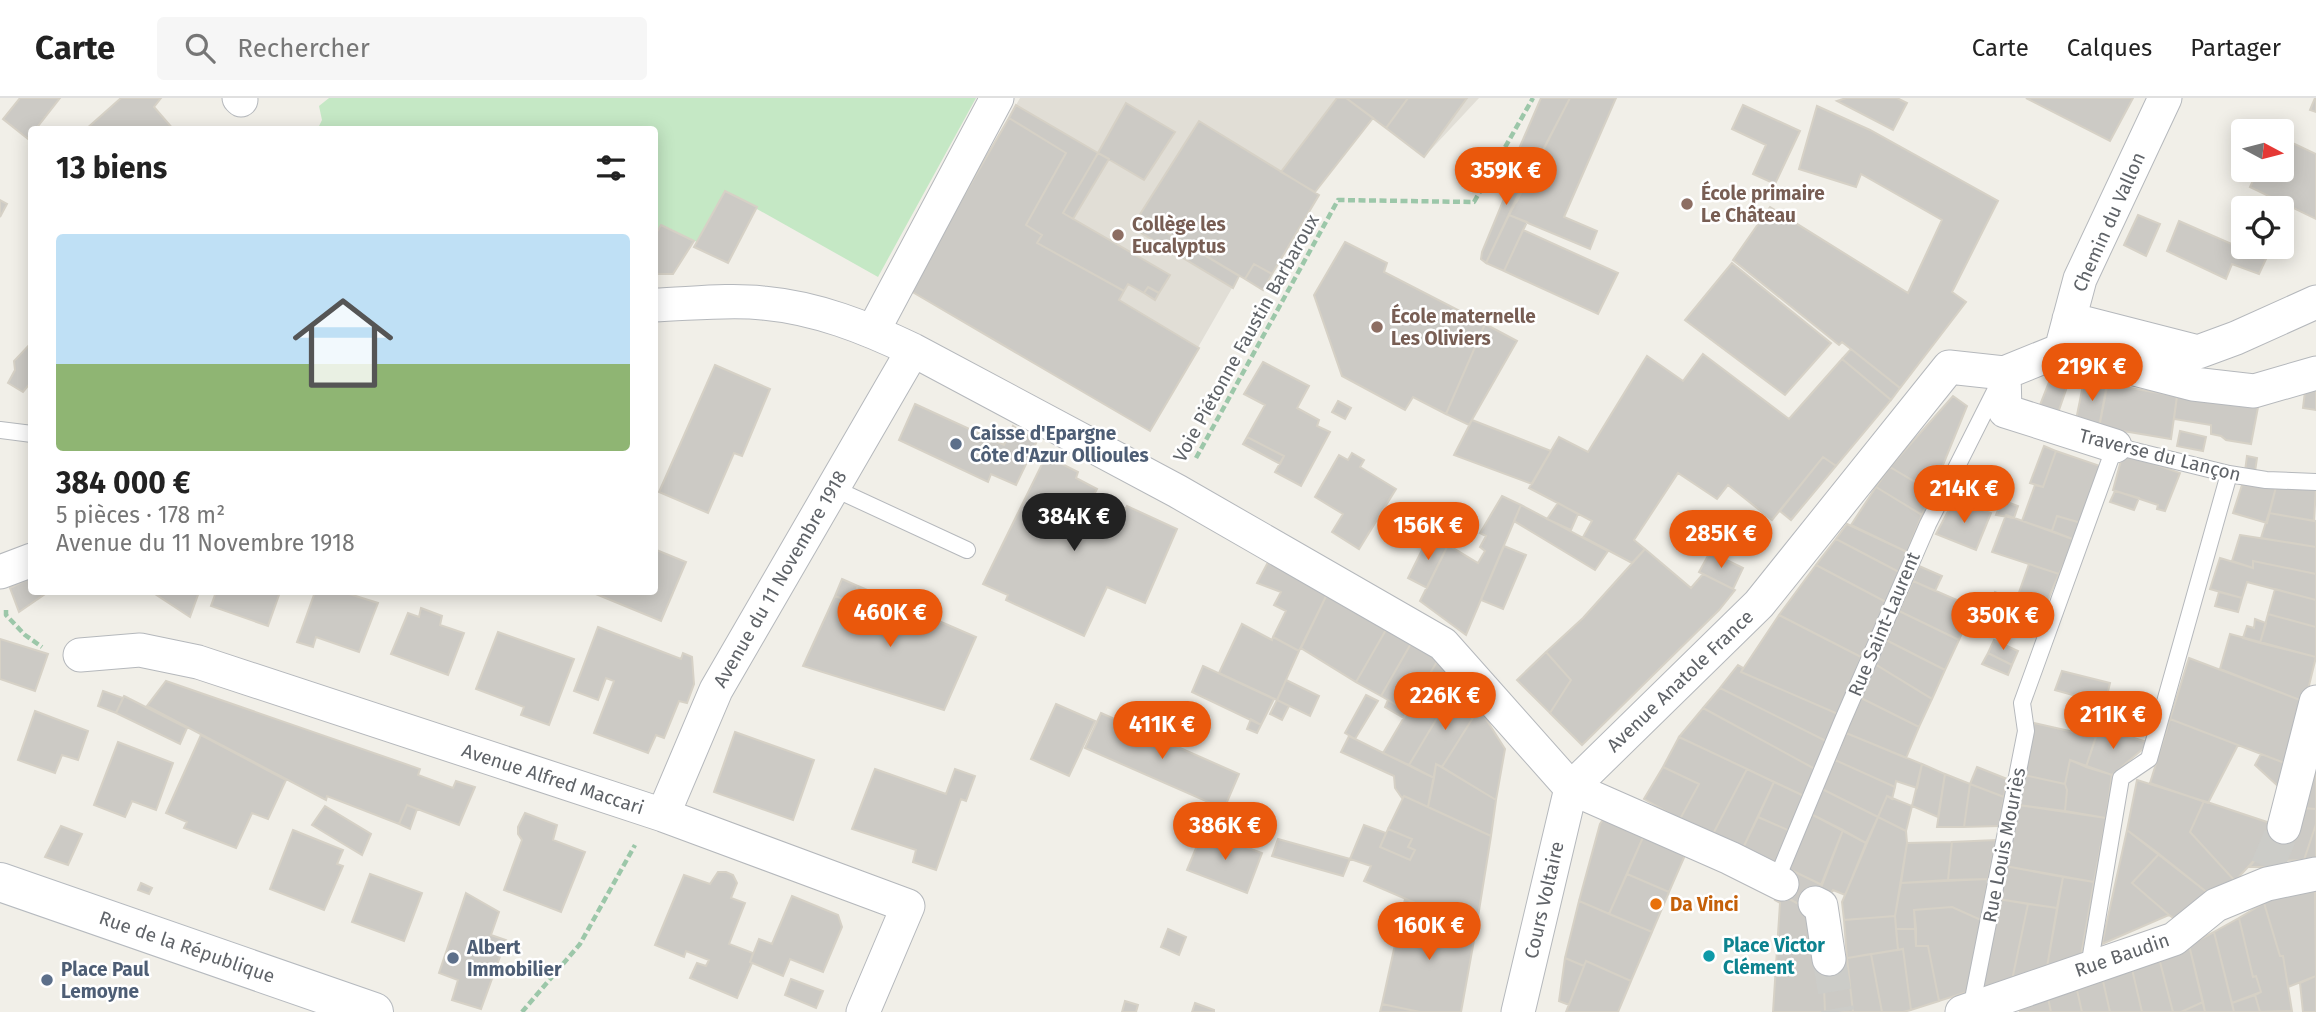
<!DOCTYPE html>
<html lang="fr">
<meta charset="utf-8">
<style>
body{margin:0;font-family:"Fira Sans",sans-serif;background:#f6f6f6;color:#222;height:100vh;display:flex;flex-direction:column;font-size:26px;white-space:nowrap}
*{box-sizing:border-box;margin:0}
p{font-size:23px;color:#767676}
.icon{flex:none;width:38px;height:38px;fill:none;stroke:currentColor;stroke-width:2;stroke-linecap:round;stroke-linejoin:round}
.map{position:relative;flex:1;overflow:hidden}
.side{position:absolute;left:28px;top:28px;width:630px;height:469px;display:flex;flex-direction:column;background:#fff;border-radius:7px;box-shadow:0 4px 18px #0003}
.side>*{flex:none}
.needle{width:46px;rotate:97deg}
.fabs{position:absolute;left:2231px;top:21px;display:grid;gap:14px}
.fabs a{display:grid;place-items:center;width:63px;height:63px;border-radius:7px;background:#fff;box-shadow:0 4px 18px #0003;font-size:35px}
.price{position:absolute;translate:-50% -60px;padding:0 16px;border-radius:24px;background:#ea580c;color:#fff;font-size:23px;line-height:46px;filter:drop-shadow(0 2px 4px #0008)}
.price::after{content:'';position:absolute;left:50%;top:42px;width:21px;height:16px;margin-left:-10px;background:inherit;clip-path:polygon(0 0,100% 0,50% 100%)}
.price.active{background:#222;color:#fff}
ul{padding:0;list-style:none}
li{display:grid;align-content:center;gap:14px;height:371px;padding:0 28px}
li span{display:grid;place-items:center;height:217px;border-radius:7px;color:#555}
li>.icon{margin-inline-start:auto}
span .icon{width:126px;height:126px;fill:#fffc;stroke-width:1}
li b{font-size:30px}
h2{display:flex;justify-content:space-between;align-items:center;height:84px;padding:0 28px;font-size:30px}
header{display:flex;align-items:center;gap:42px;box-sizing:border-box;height:98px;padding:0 35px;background:#fff;border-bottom:2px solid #e0e0e0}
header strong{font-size:33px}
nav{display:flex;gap:38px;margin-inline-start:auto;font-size:24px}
.search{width:490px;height:63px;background:#f6f6f6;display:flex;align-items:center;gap:18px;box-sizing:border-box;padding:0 24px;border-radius:7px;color:#767676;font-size:26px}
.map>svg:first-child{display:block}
.education{fill:#e1ded6}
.green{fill:#c5e8c5}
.building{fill:#cccac5;stroke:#d6d1c6;stroke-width:2}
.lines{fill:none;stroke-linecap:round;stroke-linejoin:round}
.minor-tunnel{stroke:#ccccc8;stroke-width:33;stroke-dasharray:33 17;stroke-linecap:butt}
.service-casing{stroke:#b5b8bc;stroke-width:18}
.minor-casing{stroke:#b5b8bc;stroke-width:35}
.secondary-casing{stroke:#b6babf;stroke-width:40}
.path{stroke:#9cc7a9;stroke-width:4.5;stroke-dasharray:7 3.5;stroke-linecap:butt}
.service{stroke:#fff;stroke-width:16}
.minor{stroke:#fff;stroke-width:33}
.secondary{stroke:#fff;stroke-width:38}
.education-dot{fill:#8d6e63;stroke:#fff;stroke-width:2.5}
.service-dot{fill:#5c6f8a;stroke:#fff;stroke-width:2.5}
.food-dot{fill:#e8710a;stroke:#fff;stroke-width:2.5}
.culture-dot{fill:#0f9aa8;stroke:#fff;stroke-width:2.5}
.labels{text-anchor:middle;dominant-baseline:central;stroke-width:5;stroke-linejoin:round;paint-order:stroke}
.education-label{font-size:19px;font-weight:bold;fill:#785e54;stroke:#fff;text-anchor:start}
.street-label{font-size:19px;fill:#5f6368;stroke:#fff}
.service-label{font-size:19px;font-weight:bold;fill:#4e5e75;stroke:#fff;text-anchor:start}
.food-label{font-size:19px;font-weight:bold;fill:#c56008;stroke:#fff;text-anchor:start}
.culture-label{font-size:19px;font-weight:bold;fill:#0d838f;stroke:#fff;text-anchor:start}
</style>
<header>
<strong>Carte</strong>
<div class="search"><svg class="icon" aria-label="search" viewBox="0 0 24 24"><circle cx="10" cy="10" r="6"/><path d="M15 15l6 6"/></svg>Rechercher</div>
<nav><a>Carte</a><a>Calques</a><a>Partager</a></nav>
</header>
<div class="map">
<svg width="2316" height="914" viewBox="0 0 2316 914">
<rect width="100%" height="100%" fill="#f1efe8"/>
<path class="education" d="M1020,0h459l-55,59 -52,-39 -57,73 4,4 -56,95 -24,-14 -89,155 -239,-145z"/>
<path class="green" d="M329,0h647l-98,179 -153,-86 -28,51 -36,-17 -6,12 -1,-107h-337l5,-10 -3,-14z"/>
<path class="building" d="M20,0h40l-25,32h-3l-4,9 -25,-20z
M121,0h40l-7,9 20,23h-89z
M1337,0h9l27,20 -58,74 -34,-20z
M1346,0h62l-22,30z
M1408,0h59l-43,59 -38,-29z
M1541,0h29l-54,105 16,-38 -17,-7z
M1570,0h46l-52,119 33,14 -7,18 -81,-34z
M1846,0h51l10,5 -14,27 -56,-29z
M2026,0h107l-23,43z
M2315,0h1v14l-6,-2z
M1126,5l49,29 -31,48 -46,-27z
M1016,7l82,48 -35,60 107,62 -11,18 -11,-6 -4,6 -16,-9 -4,7 -87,-48 5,-8 -16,-10 40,-72 -57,-35z
M1743,7l57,26 -25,53 -22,-10 13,-29 -34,-16z
M1817,8l53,24 128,71 -46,91 14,10 -66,86 -58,-46 -3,3 -106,-85 37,-53 138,86 34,-73 -81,-46 -5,13 -57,-18z
M1009,20l57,35 -40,72 16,10 -5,8 87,48 -5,9 80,48 -49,83 -241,-141z
M1199,23l120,74 -47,79 -18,-10 -9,15 -106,-63z
M2282,40l34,16v65l-66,-32 8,-17h24z
M1098,55l11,6 -36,60 -10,-6z
M1520,62l12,5 -46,98 -5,-4 1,-7z
M725,93l32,16 -29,56 -34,-16z
M0,102l7,4 -7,13z
M1509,117l18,7 -23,49 -18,-8z
M2138,117l22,9 -14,32 -22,-11z
M1139,118l100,60 -6,12 -100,-60z
M2179,123l87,38 -7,15 -27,-10 -6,15 -59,-28z
M661,127l33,16 -21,33h-19v-37z
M1523,132l95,43 -20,41 -94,-43z
M1345,144l42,21 -3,9 101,52 -39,90 -33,-17 -8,13 -63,-34 -28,-81z
M1732,165l99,80 -46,52 -100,-75z
M1254,166l18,10 -9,16 -18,-11z
M1148,189l11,6 -4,7 -11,-7z
M1485,226l32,17 -48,84 -23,-11z
M32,244v39l-9,11 -15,-9 7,-13 -1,-9z
M1851,251l49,39 -9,12 -49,-41z
M1703,256l86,65 53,-60 49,41 -55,66 -13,-9 -51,63 -44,-35 -11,14 -39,-26 -44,67 11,9 -13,14 -49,-26 9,-16 -63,-33 30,-51 29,15 59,-96 36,25z
M1263,264l46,24 -12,22 22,12 -2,6 13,6 -29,54 -26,-14 9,-16 -37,-19 18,-32 -21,-11z
M715,267l55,24 -28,67 -8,-3 -26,60 -49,-21z
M2051,279l17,7 -10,29 -18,-8z
M2084,282l24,2 -9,46 -23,-8z
M2316,284v28l-13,-2 3,-25z
M2107,286l70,12 -6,43 -72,-12z
M1953,298l14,10 -35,86 -42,-25z
M2177,298l82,6 -8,42 -25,-4 -5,-4 -10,-2v-9l-37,-6z
M1338,303l13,7 -6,11 -13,-7z
M915,306l89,41 9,-19 24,15 -21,44 -25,-11 -3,8 -89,-42z
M1472,322l79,31 -19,33 -78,-29z
M2180,333l26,6 -3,14 -26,-5z
M1247,339l37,19 -4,8 -37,-20z
M2044,348l12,5 -13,36 -13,-4z
M2056,353l47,16 -22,56 -24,-7 -5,15 -30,-10 13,-36 8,2z
M1352,355l12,7 -4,7 36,22 -37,60 -27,-17 11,-18 -28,-17 24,-42 9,5z
M2123,355l57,20 -15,38 -8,-2 1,-4 -45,-15z
M1046,358l32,16 -2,6 21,11 -18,34 32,15 16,-32 50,23 -32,74 -38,-16 -23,49 -78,-36 2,-5 -25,-11z
M2247,358l10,2 -2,14 -10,-1z
M1823,359l13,9 -45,54 -11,-9z
M1890,369l42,25 -10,23 -46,-28z
M1966,371l23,10 -11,29 -24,-8z
M2242,387l34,2 -9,36 -34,-10z
M1876,389l46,28 -15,37 -56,-27z
M2276,389l40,1 -2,33 -45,-8z
M2115,393l24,7 -5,12 -24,-8z
M1502,398l19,9 -55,130 -46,-34 28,-56 30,18 7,-12 -5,-4 6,-11 -6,-3z
M1954,402l37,13 -15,37 -40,-16z
M2002,402l16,6 -4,12 -18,-3z
M1558,405l20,11 -7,16 -24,-11z
M1521,407l87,46 -13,19 -81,-49z
M2269,415l47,8v26l-55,-9z
M2006,417l69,25 -16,34 -67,-22z
M2057,418l24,7 -6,17 -23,-9z
M1847,426l60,28 -8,20 -63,-33z
M1434,437l14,10 -21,43 -19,-10 18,-36 3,1z
M2240,437l76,12v27l-63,-13v7l-21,-7z
M1836,441l63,33 -13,30 -70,-37z
M1504,448l22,9 -23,54 -22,-9z
M654,451l32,13 -25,59 -70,-29h63z
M1275,451l57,35 -33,67 -26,-14 13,-26 -12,-6 7,-13 -24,-9z
M1645,451l46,39 12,-14 32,16 -16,20 -137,135 -32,-32 21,-33 -25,-28 37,-34z
M1710,454l33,16 -10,21 -34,-17z
M2220,460l33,10v-7l63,13v26l-69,-18 -5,16 -32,-9z
M2029,466l30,10 -25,58 -47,-19 8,-21 21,9z
M1816,467l70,37 -25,55 -82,-42z
M1919,468l23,10 -7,15 -22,-10z
M32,479v15h16l-29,20 -9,-24z
M842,481l16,7 -7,16 -16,-6z
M1913,483l60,26 -14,33 -60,-29z
M1332,486l59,37 -35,61 -55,-34z
M858,488l118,51 -32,73 -141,-44 32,-70 16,6z
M2275,491l41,11v27l-48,-13z
M152,494h47l-9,25z
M216,494h64l-12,34 -57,-20z
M315,494h28l35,11 -19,49 -43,-15 -3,10 -16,-5z
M2219,494l23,6 -4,14 -23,-6z
M421,510l21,8 -2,9 24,8 -16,42 -57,-21 17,-41 11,4z
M1899,513l60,29 -14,30 -59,-30z
M2268,516l48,13v30l-56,-14z
M1779,517l82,42 -23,57 -97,-42z
M2255,521l11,4 -6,20 -17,-5 4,-12 7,2z
M1391,523l22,19 -32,56 -25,-14z
M1242,526l30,16 1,-3 26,14 -22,49 -58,-27z
M598,529l83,32 2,-6 9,4 2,27 -7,19 -8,-2 -15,37 -8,-3 -8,18 -54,-20 20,-52 -8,-3 -8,22 -24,-9z
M498,534l76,27 -25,66 -28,-10 3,-8 -48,-18z
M2230,536l86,23 -11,45 -85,-33z
M0,541l48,15 -13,37 -35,-12z
M1413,542l25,20 -31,51 -26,-15z
M1886,542l59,30 -13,29 -57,-35z
M1994,542l24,11 -6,14 -24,-12z
M1546,554l25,28 -21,33 -33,-33z
M1988,555l24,12 -4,10 -26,-11z
M2189,560l116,44 -18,62 -117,-45z
M1438,562l20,23 -49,82 -26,-12z
M1875,566l57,35 -13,28 -58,-29z
M1738,567l5,3 -2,4 97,42 -12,27 -106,-53z
M1203,568l71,33 -13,26 -69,-33z
M2062,573l48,12 -5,21 -50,-14z
M1286,582l33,16 -9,20 -33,-16z
M166,583l254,88 -2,6 35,13 3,-7 19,6 -16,38 -52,-20 -8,19 -72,-28 -1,4 -179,-94z
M1458,585l21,25 -37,59 -6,-3 -2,14 -25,-13z
M1720,590l106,53 -11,28 -112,-61z
M103,593l20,7 -7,15 -18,-7z
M1366,597l12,6 -23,38 -10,-6z
M124,598l63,32 -7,16 -64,-31z
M1861,600l58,29 -13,31 -60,-25z
M1277,602l12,6 -7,14 -12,-6z
M1388,602l19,11 -3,7 -19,-11z
M1056,606l39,17 -26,55 -38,-17z
M1479,610l26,41 -9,51 -54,-33z
M1703,610l112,61 -11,27 -125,-59z
M35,613l53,20 -10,29 -16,-5 -7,18 -37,-13z
M1101,615l138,61 -15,35 -139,-61z
M1251,621l10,6 -4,8 -10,-4z
M2170,621l68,26 -30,58 -58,-20z
M2034,625l62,14 -10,30 -16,-7 -5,24 -41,-9z
M2099,629l51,16 -38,32 -26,-8z
M735,634l79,28 -21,60 -79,-28z
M1846,635l76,31 -5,24 -21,-7 -1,6 -60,-27z
M201,637l85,45 -18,39 -16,-6 -16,35 -52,-20 3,-6 -21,-9z
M1349,638l85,42 -6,29 -24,-11 -2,2 -7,-10 -1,-12 -53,-24z
M1679,639l68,32 -34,65 -33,-15 19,-35 -36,-17z
M118,644l55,21 -17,47 -24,-9 -7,16 -31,-12z
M2261,656l26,10 -7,24 -25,-23z
M2316,659v52l-14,-1z
M1835,662l60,27 -3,12 -5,-3 -9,21 -56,-28z
M2070,662l42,15 -6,43 -41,-7 2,-21 -2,-6z
M1436,666l60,36 -5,36 -63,-29z
M1922,666l23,10 -7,43 -26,-11z
M1663,669l36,17 -19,35 -36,-20z
M1977,669l30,12 -3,18 -34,-13z
M875,671l71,25 9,-25 20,7 -9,25 -5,-2 -25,71 -23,-8 3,-12 -64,-21z
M1747,671l27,13 -31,66 -30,-14z
M1945,676l25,10 -6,43h-27z
M2024,677l41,9 2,6 -2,21 -47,-6z
M2137,682l67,21 -14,31 45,49 -22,16 -86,-67z
M1774,684l30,14 -14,35 -32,-14z
M1970,686l34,13 -5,29 -35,1z
M1822,691l56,28 -12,26 -55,-29z
M1404,698l87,40 -15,93 -112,-48 7,-15 -21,-7 14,-34 22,8 -6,14 30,13 5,-10 -7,-3 4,-8 -24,-10z
M1887,698l25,10 -6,25 -28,-14z
M2204,703l66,22 -9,30 -26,28 -45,-49z
M407,707l10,4 -7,20 -11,-5z
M2018,707l88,13 -12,64 -89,-16z
M325,708l46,28 -9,21 -50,-30z
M2302,710l14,1v15l-12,36 -22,1z
M525,715l32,12 -4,15 32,12 -24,60 -57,-22 18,-50 -4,-6v-7z
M1607,716l37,21 -35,79 -30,-13 21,-77z
M1811,716l32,16 -21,55 -33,-16z
M1758,719l32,14 -13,33 -34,-16z
M1878,719l28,14 1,12 -12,73 -51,4 -2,-18z
M2270,725l24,6 -12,32 -9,6h-24l12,-14z
M2316,726v36h-12z
M61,728l21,8 -14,31 -23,-8z
M1388,731l24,10 -4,8 7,3 -5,10 -30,-13z
M293,732l50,20 -6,14 6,2 -19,44 -54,-21z
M1843,732l23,13 -21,52 -12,-5 -4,6 -10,-6z
M2127,732l32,24 -27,29 37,32 -67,29z
M1203,733l59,22 -15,40 -60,-23z
M1644,737l42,18 -17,39 -42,-18z
M1278,741l72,20 -7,17 -71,-20z
M1996,742l-8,39 -40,1 4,-38z
M1952,744l-4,38 -47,3 6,-40z
M2159,756l54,43 -38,22 -6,-4 -37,-32z
M2005,768l58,11 -6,31 -59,-9z
M1789,771l33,16 -12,25 -32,-17z
M718,774h8l7,3 4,8 -6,15 14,5 -16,41 24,9 -3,9 2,1 -15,35 -47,-20 7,-15 9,3 3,-6 -23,-9 -2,6 -29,-12 29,-70 26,9z
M370,776l52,19 -18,48 -52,-19z
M1627,776l42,18 -17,40 -43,-18z
M2063,779l31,5 -13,74 -34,11z
M1988,781l-7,41 -29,-13 -38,3 2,19h-20l-1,-13 6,-33z
M141,785l11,5 -3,6 -11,-4z
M2315,787l1,91 -28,11 -5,-31h-3l-16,-53 6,-4z
M2315,787h1v75z
M466,795l33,19 -8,23 15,5 -25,69 -29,-9 6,-20 -19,-7z
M1778,795l32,17 13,51 2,51h-52l7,-109 -5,-3z
M792,798l46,19 4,12 -19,45 -33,-13 -7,17 -33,-14 9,-23 13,5z
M1405,801l71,30 -15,83h-41l-38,-8z
M1998,801l30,5 -17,81 -27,9 -4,-14z
M1579,803l73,31 -21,49 -45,-20 -2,5 -19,-8z
M2264,805l16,53h3l9,55 -32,1 -5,-17 6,-3 -5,-16 -3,1 -14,-59z
M2028,806l29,4 -11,65 -35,12z
M1952,809l29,13 -14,72 -28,9 -11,-55h-12l-2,-36z
M1895,818l3,34 -51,8 -3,-38z
M2239,820l14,59 3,-1 5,16 -29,11 -18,-71z
M1168,831l18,8 -7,18 -18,-8z
M1896,831h20v17h12l11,55 -28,9 -8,-61 -5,1z
M2214,834l20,80h-29l-16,-67z
M2189,847l14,57 -22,10h-8l-14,-54z
M1903,851l8,61 -8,2h-21l-11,-58z
M1871,856l11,58h-29l-6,-54z
M1565,860l19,8 -15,39 -10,-4z
M1847,860l6,54h-28l-2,-51z
M2159,860l14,54h-31l-10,-43z
M1586,863l45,20 -13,31h-52z
M2132,871l10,43h-32l-7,-31z
M2316,878v36h-13l-3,-29z
M791,881l32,12 -7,17 -31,-13z
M2103,883l7,31h-28l-5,-22z
M2077,892l5,22h-31l-3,-14z
M2255,897l5,17h-26l-2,-9z
M2048,900l3,14h-31l-1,-5z
M1125,903l13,4 -2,7h-14z
M2203,904l2,10h-24z
M1195,905l19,7v2h-22z
M1382,906l38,8h-40z"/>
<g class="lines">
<path class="minor-tunnel" d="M2267,769l17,-40
M1829,861l9,53"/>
<defs>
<path id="service" d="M0,332l32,4
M833,390l134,62
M1776,783l66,-159 86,-198 69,-137
M2089,869l32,-189 28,-19 80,-285
M1971,911l55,-278 -4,-28 93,-257 114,28 37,6 50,2"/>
<path id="minor" d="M239,0l2,2
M654,207c35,-1 75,-6 109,-2 54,5 102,24 150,47l264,141 266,153 128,144 159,70 52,26
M2069,221l129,33
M873,233l124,-233
M2061,252l19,-71 85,-181
M2061,252l132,34 61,7 62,-18
M2198,254l38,-14 80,-36
M2004,275l1,38 110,35
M0,474l32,-12
M80,557l60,-5 58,12 465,153 245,91 -45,106
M1571,690l188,-184 190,-237 55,6 57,-23
M663,717l53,-125 197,-340
M2284,729l32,-125
M1815,805l6,3 8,53
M1518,914l53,-224
M1962,914l212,-73 42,-34 51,-21 49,-10"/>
<path id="secondary" d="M0,784l374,130"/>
</defs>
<use href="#service" class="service-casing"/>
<use href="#minor" class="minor-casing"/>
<use href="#secondary" class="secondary-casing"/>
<path class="path" d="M1196,360l142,-258 136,2 59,-104
M6,512v5l19,20 17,12
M522,914l58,-68 55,-99"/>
<use href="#service" class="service"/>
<use href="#minor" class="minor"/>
<use href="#secondary" class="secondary"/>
</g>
<g class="education-dot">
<circle cx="1687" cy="106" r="7"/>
<circle cx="1118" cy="137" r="7"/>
<circle cx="1377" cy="229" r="7"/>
</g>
<g class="service-dot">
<circle cx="956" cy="346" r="7"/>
<circle cx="453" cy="860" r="7"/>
<circle cx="47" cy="882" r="7"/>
</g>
<circle class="food-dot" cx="1656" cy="806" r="7"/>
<circle class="culture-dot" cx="1709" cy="858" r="7"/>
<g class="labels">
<g class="education-label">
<text x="1701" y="95">École primaire<tspan x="1701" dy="22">Le Château</tspan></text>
<text x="1132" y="126">Collège les<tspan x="1132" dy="22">Eucalyptus</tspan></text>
<text x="1391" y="218">École maternelle<tspan x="1391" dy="22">Les Oliviers</tspan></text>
</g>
<g class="street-label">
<text transform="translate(2109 124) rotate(-66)">Chemin du Vallon</text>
<text transform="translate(1246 240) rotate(-61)">Voie Piétonne Faustin Barbaroux</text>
<text transform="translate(2160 357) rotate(14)">Traverse du Lançon</text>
<text transform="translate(780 481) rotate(-60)">Avenue du 11 Novembre 1918</text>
<text transform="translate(1884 526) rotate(-67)">Rue Saint-Laurent</text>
<text transform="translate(1680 583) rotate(-44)">Avenue Anatole France</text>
<text transform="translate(553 681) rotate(18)">Avenue Alfred Maccari</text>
<text transform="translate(2004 747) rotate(-79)">Rue Louis Mouriès</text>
<text transform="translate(1544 802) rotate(-77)">Cours Voltaire</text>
<text transform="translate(187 849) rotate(19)">Rue de la République</text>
<text transform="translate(2122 857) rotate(-19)">Rue Baudin</text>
</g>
<g class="service-label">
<text x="970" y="335">Caisse d'Epargne<tspan x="970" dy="22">Côte d'Azur Ollioules</tspan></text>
<text x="467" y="849">Albert<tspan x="467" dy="22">Immobilier</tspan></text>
<text x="61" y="871">Place Paul<tspan x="61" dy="22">Lemoyne</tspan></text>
</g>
<g class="food-label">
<text x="1670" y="806">Da Vinci</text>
</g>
<g class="culture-label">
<text x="1723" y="847">Place Victor<tspan x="1723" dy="22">Clément</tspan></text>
</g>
</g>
</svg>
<div class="fabs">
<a><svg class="needle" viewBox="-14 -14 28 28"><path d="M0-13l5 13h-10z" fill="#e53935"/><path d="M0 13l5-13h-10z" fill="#767676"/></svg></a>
<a><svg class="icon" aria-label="locate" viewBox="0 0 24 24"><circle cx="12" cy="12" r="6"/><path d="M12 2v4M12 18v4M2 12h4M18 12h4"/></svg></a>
</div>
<b class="price" style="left:1506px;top:109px">359K €</b>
<b class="price" style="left:2092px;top:305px">219K €</b>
<b class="price" style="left:1964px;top:427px">214K €</b>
<b class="price active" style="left:1074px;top:455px">384K €</b>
<b class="price" style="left:1428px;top:464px">156K €</b>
<b class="price" style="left:1721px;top:472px">285K €</b>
<b class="price" style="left:890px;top:551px">460K €</b>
<b class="price" style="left:2003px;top:554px">350K €</b>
<b class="price" style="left:1445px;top:634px">226K €</b>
<b class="price" style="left:2113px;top:653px">211K €</b>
<b class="price" style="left:1162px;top:663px">411K €</b>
<b class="price" style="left:1225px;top:764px">386K €</b>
<b class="price" style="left:1429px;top:864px">160K €</b>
<section class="side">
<h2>13 biens<svg class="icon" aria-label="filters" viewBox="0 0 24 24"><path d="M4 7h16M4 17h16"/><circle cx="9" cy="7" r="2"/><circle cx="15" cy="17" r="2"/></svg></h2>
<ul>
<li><span style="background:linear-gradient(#bfe0f5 60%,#8fb573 0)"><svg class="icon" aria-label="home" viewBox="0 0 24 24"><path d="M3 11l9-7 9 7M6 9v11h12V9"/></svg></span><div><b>384 000 €</b><p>5 pièces · 178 m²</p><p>Avenue du 11 Novembre 1918</p></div></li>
</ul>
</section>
</div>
